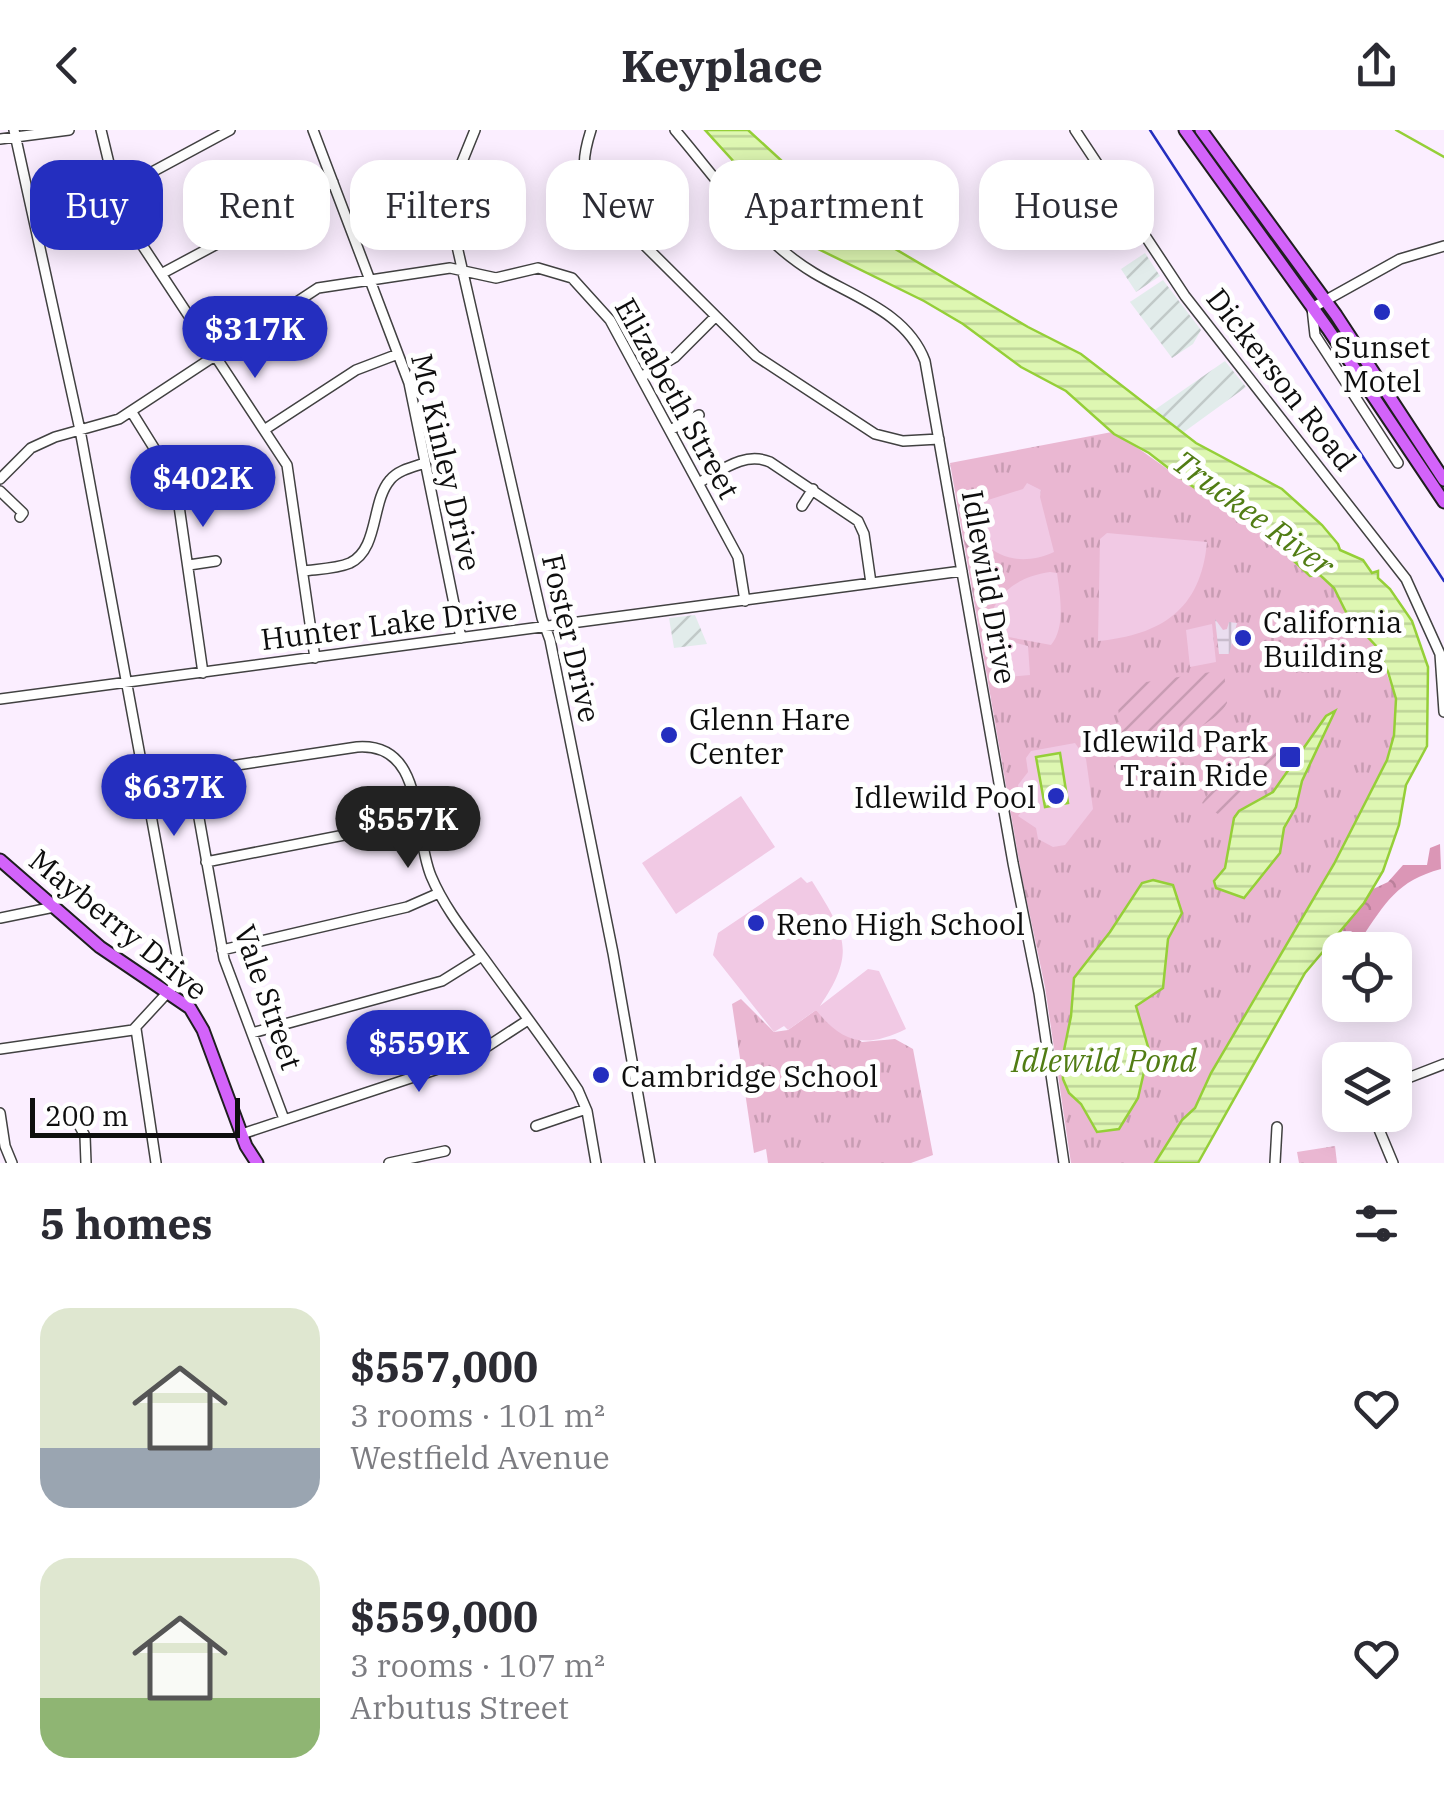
<!DOCTYPE html>
<meta charset="utf-8">
<style>
body{margin:0;font-family:"IBM Plex Serif",serif;background:#f7f7f7;color:#2b2b33;height:100vh;display:flex;flex-direction:column;font-size:38px;white-space:nowrap}
*{box-sizing:border-box;margin:0}
p{font-size:32px;color:#7c7c81}
.icon{flex:none;width:55px;height:55px;fill:none;stroke:currentColor;stroke-width:2;stroke-linecap:round;stroke-linejoin:round}
.map{position:relative;height:1033px;overflow:hidden}
.side{display:flex;flex-direction:column;background:#fff;flex:1}
.side>*{flex:none}
.top-card{position:absolute;left:30px;top:30px;width:1385px;height:90px;display:flex;gap:20px}
.tools{position:absolute;left:1322px;top:802px;display:grid;gap:20px}
.tools a{display:grid;place-items:center;width:90px;height:90px;border-radius:20px;background:#fff;box-shadow:0 5px 25px #0003;font-size:50px}
.scale{position:absolute;left:30px;bottom:25px;width:210px;box-sizing:border-box;padding-left:10px;border:5px solid #0e0e0e;border-top:0;font-size:28px;line-height:35px;white-space:nowrap;color:#0e0e0e;-webkit-text-stroke:8px #fff;paint-order:stroke}
.price{position:absolute;translate:-50% -85px;padding:0 22px;border-radius:35px;background:#242ebf;color:#fff;font-size:32px;line-height:65px;filter:drop-shadow(0 2px 5px #0008)}
.price::after{content:'';position:absolute;left:50%;top:60px;width:30px;height:22px;margin-left:-15px;background:inherit;clip-path:polygon(0 0,100% 0,50% 100%)}
.price.on{background:#222;color:#fff}
ul{padding:0;list-style:none}
li{display:flex;align-items:center;gap:30px;height:250px;padding:0 40px}
li span{display:grid;place-items:center;flex:none;width:280px;height:200px;border-radius:30px;color:#555}
li>.icon{margin-inline-start:auto}
span .icon{width:120px;height:120px;fill:#fffc;stroke-width:1}
li b{font-size:42px}
h2{display:flex;justify-content:space-between;align-items:center;height:120px;padding:0 40px;font-size:42px}
.chip{padding:0 35px;border-radius:30px;background:#fff;box-shadow:0 5px 25px #0003;font-size:35px;line-height:90px}
.chip.on{background:#242ebf;color:#fff}
header{display:flex;justify-content:space-between;align-items:center;height:130px;padding:0 40px;background:#fff;font-size:45px;font-weight:800}
.map>svg:first-child{display:block}
.industrial{fill:url(#industrial-furrows)}
.grass{fill:url(#grass-tufts)}
.forest{fill:url(#forest-crowns)}
.garden{fill:url(#garden-furrows)}
.pitch{fill:#f1c9e4}
.plaza{fill:url(#plaza-grid)}
.water{fill:url(#water-rules);stroke:#95cf38;stroke-width:2.5}
.lines{fill:none;stroke-linecap:round;stroke-linejoin:round}
.stream{stroke:#95cf38;stroke-width:2.5}
.minor-casing{stroke:#414141;stroke-width:12}
.major-casing{stroke:#1f1f1f;stroke-width:15}
.minor{stroke:#fff;stroke-width:9}
.major{stroke:#d363fa;stroke-width:11}
.rail{stroke:#242ebf;stroke-width:2.5}
.poi-dot{fill:#242ebf;stroke:#fff;stroke-width:4}
.labels{text-anchor:middle;dominant-baseline:central;stroke-width:10;stroke-linejoin:round;paint-order:stroke}
.poi-label{font-size:30px;fill:#0e0e0e;stroke:#fff;text-anchor:start}
.street-label{font-size:30px;fill:#0e0e0e;stroke:#fff}
.water-label{font-size:32px;font-style:italic;fill:#517d14;stroke:#fff}
</style>
<header><svg class="icon" aria-label="back" viewBox="0 0 24 24"><path d="M15 5l-7 7 7 7"/></svg>Keyplace<svg class="icon" aria-label="share" viewBox="0 0 24 24"><path d="M12 15V3M7 8l5-5 5 5M5 13v7h14v-7"/></svg></header>
<div class="map">
<svg width="1444" height="1033" viewBox="0 0 1444 1033">
<defs>
<pattern id="industrial-furrows" width="10" height="10" patternUnits="userSpaceOnUse" patternTransform="scale(2.5)"><rect width="10" height="10" fill="#e2eceb"/><path d="M-1 1l2-2M0 10L10 0M9 11l2-2" fill="none" stroke="#c1c9c8"/></pattern>
<pattern id="grass-tufts" width="24" height="20" patternUnits="userSpaceOnUse" patternTransform="scale(2.5)"><rect width="24" height="20" fill="#eab7d2"/><path d="M3 7l-1-3M5 7V3M7 7l1-3M15 17l-1-3M17 17v-4M19 17l1-3" fill="none" stroke="#c89cb3"/></pattern>
<pattern id="forest-crowns" width="20" height="18" patternUnits="userSpaceOnUse" patternTransform="scale(2.5)"><rect width="20" height="18" fill="#db96b6"/><path d="M2 6a3 3 0 1 1 6 0M12 15a3 3 0 1 1 6 0" fill="none" stroke="#bb809b"/></pattern>
<pattern id="garden-furrows" width="10" height="10" patternUnits="userSpaceOnUse" patternTransform="scale(2.5)"><rect width="10" height="10" fill="#eab7d2"/><path d="M-1 1l2-2M0 10L10 0M9 11l2-2" fill="none" stroke="#c89cb3"/></pattern>
<pattern id="plaza-grid" width="8" height="8" patternUnits="userSpaceOnUse" patternTransform="scale(2.5)"><rect width="8" height="8" fill="#eaddef"/><path d="M0 4h8M4 0v8" fill="none" stroke="#c8bccc"/></pattern>
<pattern id="water-rules" width="6" height="5" patternUnits="userSpaceOnUse" patternTransform="scale(2.5)"><rect width="6" height="5" fill="#def7b2"/><path d="M0 2.5h6" fill="none" stroke="#bdd398"/></pattern>
</defs>
<rect width="100%" height="100%" fill="#fbeeff"/>
<path class="industrial" d="M1145,123l15,23 -24,16 -15,-23z
M1163,150l38,50 -8,14 -21,14 -42,-56z
M1225,231l21,26 -62,45 -31,-21z
M695,485l12,29 -33,4 -5,-30z"/>
<path class="grass" d="M1112,302c27,15 51,35 77,52 42,28 83,52 118,89l13,2 13,13 15,28 29,31 19,52 -2,36 -7,25 -53,104 -123,209 -16,35 -13,12 -27,43h-84l-26,-176 -23,-109 -72,-415z
M741,869l33,33 14,-2 28,-20 46,32 33,-3 18,10 20,106 -22,8h-143l-2,-14 -12,4 -22,-149z
M1335,1016l2,17h-38l-2,-11z"/>
<path class="forest" d="M1440,714l1,25c-44,12 -55,33 -80,70l-10,-8h-9l29,-41 17,-8 15,-17h24l3,-17z"/>
<path class="garden" d="M1224,540l3,33 -6,10 -56,38 -8,-10 -34,5 -7,-53 18,-2 -1,-7z
M1273,604l20,15 -13,16 -37,30 -15,26 -26,-18 46,-68 14,11z"/>
<path class="pitch" d="M1027,353l14,7 -1,7 14,55c-42,19 -79,-1 -85,-46l54,-17z
M1107,403l100,9c-6,68 -46,93 -109,99l2,-102z
M1050,442l7,1c3,22 9,54 -6,72l-64,-12c3,-36 28,-56 63,-61z
M1212,494l4,38 -26,5 -4,-37z
M993,507l35,9 2,29 -35,3 -8,-34z
M1075,613l11,16 7,50 -28,36 -12,2 -15,-8 -2,-11 -18,-12 4,-5 -4,-26 10,-13 -2,-14 5,-7z
M741,666l34,51 -99,67 -34,-51z
M801,747l6,6 5,-2c33,53 45,71 8,125l48,-37 11,2 27,58c-39,19 -62,16 -90,-19l-28,20 -4,-4 -10,6 -61,-77 5,-22z"/>
<path class="plaza" d="M1215,489l8,11 4,-1 2,-7 8,1 -8,31h-10z"/>
<path class="water" d="M705,0h43l35,32 21,32 43,34 38,15 143,84 53,27 115,89 86,46 40,36 16,19 2,6 23,10 9,13 6,-2v7l12,11 22,32 16,46 -1,79 -21,39 -7,40 -16,46 -19,32 -59,70 -107,190h-43l27,-43 13,-12 16,-35 123,-209 53,-104 7,-25 2,-36 -8,-27 -11,-25 -29,-31 -14,-28 -14,-13 -10,1 -45,-42 -76,-50 -40,-31 -35,-19 -48,-43 -45,-24 -58,-43 -39,-23 -120,-59 -30,-28 -18,-28z
M1335,581l-33,70 -6,26 -12,21 -4,25 -36,45 -28,-10 -2,-7 11,-13 9,-50 5,-7 34,-19 53,-76z
M1060,623l8,50 -23,4 -9,-50z
M1153,750l20,5 9,28 -14,26 -5,49 -27,18 13,44 -11,48 -19,31 -22,3 -16,-28 -12,-11 -6,-14 -1,-19 9,-44 3,-38 36,-46 32,-49z"/>
<g class="lines">
<path class="stream" d="M1396,0l48,27"/>
<defs>
<path id="minor" d="M101,0l20,83 166,252 28,193
M313,0l96,253 52,255
M475,0l-24,59v31l91,398 8,22 63,313 37,210
M591,0c-8,25 -11,43 4,66l161,160 119,78 28,7 36,-2
M675,0c42,49 82,109 139,143 40,24 93,40 111,88l88,502 26,130 25,170
M1075,0l110,166 221,283 34,75 4,58
M0,9l69,-9
M115,62l115,-62
M161,144l172,-92
M641,247l34,-20 40,-40
M131,281l33,53 13,28 26,181
M264,300l92,-60 42,-16
M670,300l29,-15
M1398,333l-83,-128 -3,-27 88,-49 44,-13
M0,349l31,-31 24,-11 64,-18 199,-131 132,-20 46,10 42,-10 34,10 38,42 128,237 7,44
M698,353c23,-12 46,-32 72,-21l88,59 6,13 7,49
M0,361l23,22 -3,4
M802,376l11,-17
M189,435l27,-4
M303,441c15,-2 33,-2 47,-8 29,-14 21,-61 40,-83 8,-10 23,-13 35,-17
M0,569l962,-128
M191,643l33,186 60,160
M144,649l213,-32c69,-5 55,83 74,129 13,31 34,57 54,84 31,43 64,86 93,130l9,21 9,52
M206,732l210,-41
M0,788l54,-11
M222,820l185,-43 32,-14
M136,899l20,134
M252,903l190,-52 40,-25
M0,919l133,-19 48,-52 -101,-548 -66,-300
M1395,953l49,-19
M0,983l5,33 7,17
M1373,985l20,48
M79,995l6,11 1,27
M536,996l50,-17
M242,1004l226,-75 60,-39
M389,1033l56,-12
M1275,1033l2,-36"/>
<path id="major" d="M1185,0l143,199 116,173
M1201,0l135,185 108,165
M0,730l100,87 90,61 13,22 43,116 11,17"/>
</defs>
<use href="#minor" class="minor-casing"/>
<use href="#major" class="major-casing"/>
<use href="#minor" class="minor"/>
<use href="#major" class="major"/>
<path class="rail" d="M1150,0l294,451"/>
</g>
<g class="poi-dot">
<circle cx="1382" cy="182" r="10"/>
<circle cx="1243" cy="508" r="10"/>
<circle cx="669" cy="605" r="10"/>
<rect x="1278" y="615" width="24" height="24" rx="5"/>
<circle cx="1056" cy="666" r="10"/>
<circle cx="756" cy="793" r="10"/>
<circle cx="601" cy="945" r="10"/>
</g>
<g class="labels">
<g class="poi-label">
<text x="1382" y="216" text-anchor="middle">Sunset<tspan x="1382" dy="34">Motel</tspan></text>
<text x="1263" y="491">California<tspan x="1263" dy="34">Building</tspan></text>
<text x="689" y="588">Glenn Hare<tspan x="689" dy="34">Center</tspan></text>
<text x="1268" y="610" text-anchor="end">Idlewild Park<tspan x="1268" dy="34">Train Ride</tspan></text>
<text x="1036" y="666" text-anchor="end">Idlewild Pool</text>
<text x="776" y="793">Reno High School</text>
<text x="621" y="945">Cambridge School</text>
</g>
<g class="street-label">
<text transform="translate(1282 249) rotate(52)">Dickerson Road</text>
<text transform="translate(678 268) rotate(61)">Elizabeth Street</text>
<text transform="translate(447 332) rotate(77)">Mc Kinley Drive</text>
<text transform="translate(990 457) rotate(80)">Idlewild Drive</text>
<text transform="translate(389 493) rotate(-7)">Hunter Lake Drive</text>
<text transform="translate(572 508) rotate(77)">Foster Drive</text>
<text transform="translate(119 794) rotate(39)">Mayberry Drive</text>
<text transform="translate(269 867) rotate(71)">Vale Street</text>
</g>
<g class="water-label">
<text transform="translate(1254 383) rotate(36)">Truckee River</text>
<text x="1104" y="930">Idlewild Pond</text>
</g>
</g>
</svg>
<div class="tools">
<a><svg class="icon" aria-label="locate" viewBox="0 0 24 24"><circle cx="12" cy="12" r="6"/><path d="M12 2v4M12 18v4M2 12h4M18 12h4"/></svg></a>
<a><svg class="icon" aria-label="layers" viewBox="0 0 24 24"><path d="M12 4l9 5-9 5-9-5zM3 14l9 5 9-5"/></svg></a>
</div>
<div class="scale">200 m</div>
<b class="price" style="left:255px;top:251px">$317K</b>
<b class="price" style="left:203px;top:400px">$402K</b>
<b class="price" style="left:174px;top:709px">$637K</b>
<b class="price on" style="left:408px;top:741px">$557K</b>
<b class="price" style="left:419px;top:965px">$559K</b>
<div class="top-card">
<a class="chip on">Buy</a>
<a class="chip">Rent</a>
<a class="chip">Filters</a>
<a class="chip">New</a>
<a class="chip">Apartment</a>
<a class="chip">House</a>
</div>
</div>
<section class="side">
<h2>5 homes<svg class="icon" aria-label="filters" viewBox="0 0 24 24"><path d="M4 7h16M4 17h16"/><circle cx="9" cy="7" r="2"/><circle cx="15" cy="17" r="2"/></svg></h2>
<ul>
<li><span style="background:linear-gradient(#dfe7d0 70%,#9aa5b1 0)"><svg class="icon" aria-label="home" viewBox="0 0 24 24"><path d="M3 11l9-7 9 7M6 9v11h12V9"/></svg></span><div><b>$557,000</b><p>3 rooms · 101 m²</p><p>Westfield Avenue</p></div><svg class="icon" aria-label="heart" viewBox="0 0 24 24"><path d="M12 20l-8-8c-3-5 5-10 8-4 3-6 11-1 8 4z"/></svg></li>
<li><span style="background:linear-gradient(#dfe7d0 70%,#8fb573 0)"><svg class="icon" aria-label="home" viewBox="0 0 24 24"><path d="M3 11l9-7 9 7M6 9v11h12V9"/></svg></span><div><b>$559,000</b><p>3 rooms · 107 m²</p><p>Arbutus Street</p></div><svg class="icon" aria-label="heart" viewBox="0 0 24 24"><path d="M12 20l-8-8c-3-5 5-10 8-4 3-6 11-1 8 4z"/></svg></li>
</ul>
</section>
